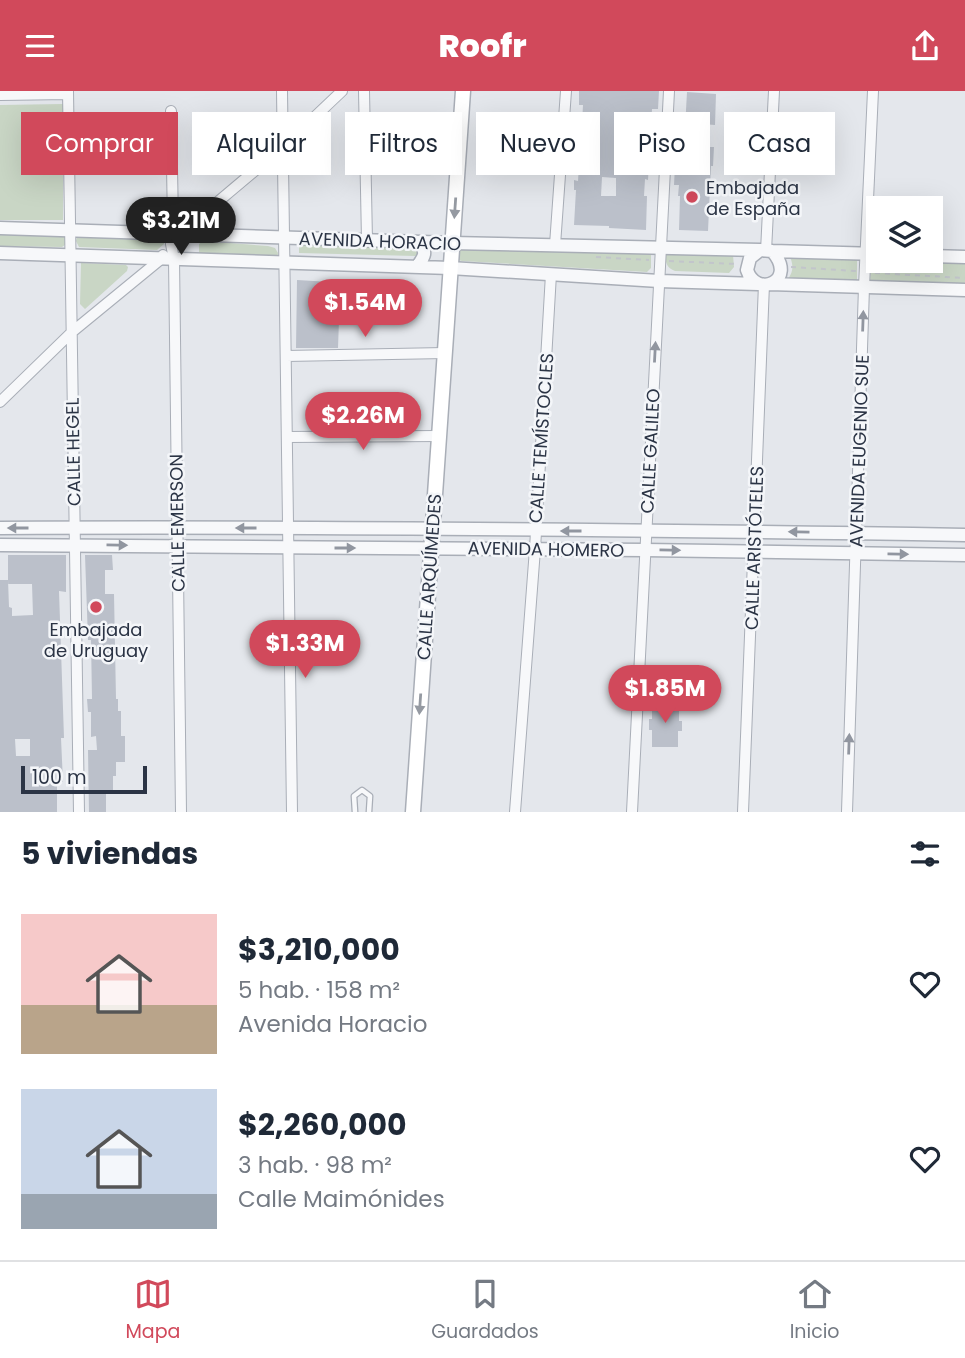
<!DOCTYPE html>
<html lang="es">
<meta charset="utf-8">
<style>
body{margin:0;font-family:Poppins,sans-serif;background:#f6f6f7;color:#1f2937;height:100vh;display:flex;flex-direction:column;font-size:26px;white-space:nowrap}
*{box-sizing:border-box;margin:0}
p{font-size:23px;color:#747a83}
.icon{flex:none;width:38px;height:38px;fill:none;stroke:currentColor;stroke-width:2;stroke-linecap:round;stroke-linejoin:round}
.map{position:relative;height:721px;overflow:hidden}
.sheet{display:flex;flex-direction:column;background:#fff;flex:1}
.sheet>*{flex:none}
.hud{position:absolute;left:21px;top:21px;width:924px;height:63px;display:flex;gap:14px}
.fabs{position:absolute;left:866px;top:105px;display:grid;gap:14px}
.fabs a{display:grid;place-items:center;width:77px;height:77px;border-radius:0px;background:#fff;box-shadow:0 7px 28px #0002;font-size:35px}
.scale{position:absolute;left:21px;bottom:18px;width:126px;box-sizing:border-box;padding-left:7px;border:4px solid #2b3445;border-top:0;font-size:19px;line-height:24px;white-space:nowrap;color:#2b3445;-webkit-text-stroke:5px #f4f6f9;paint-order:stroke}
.price{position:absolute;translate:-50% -60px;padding:0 16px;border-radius:24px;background:#d1495b;color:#fff;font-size:23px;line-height:46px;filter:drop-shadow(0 2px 4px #0008)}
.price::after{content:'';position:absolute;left:50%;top:42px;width:21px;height:16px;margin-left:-10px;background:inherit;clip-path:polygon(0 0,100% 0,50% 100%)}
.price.selected{background:#222;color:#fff}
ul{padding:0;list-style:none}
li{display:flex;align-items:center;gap:21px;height:175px;padding:0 21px}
li span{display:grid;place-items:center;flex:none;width:196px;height:140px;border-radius:0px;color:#555}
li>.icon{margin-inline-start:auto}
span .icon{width:84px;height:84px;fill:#fffc;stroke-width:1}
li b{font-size:30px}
h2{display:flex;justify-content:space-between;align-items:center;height:84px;padding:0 21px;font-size:30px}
.pill{padding:0 24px;border-radius:0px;background:#fff;box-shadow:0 7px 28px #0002;font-size:24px;line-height:63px}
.pill.selected{background:#d1495b;color:#fff}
header{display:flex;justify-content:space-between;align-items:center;height:91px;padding:0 21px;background:#d1495b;color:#fff;font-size:32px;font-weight:800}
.menu{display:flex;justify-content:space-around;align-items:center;height:98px;border-top:2px solid #e0e1e3;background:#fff;font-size:19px;color:#747a83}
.menu a{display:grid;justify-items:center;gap:4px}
.menu .selected{color:#d1495b}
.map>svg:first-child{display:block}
.green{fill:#c9d6c5}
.building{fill:#bbc0ca;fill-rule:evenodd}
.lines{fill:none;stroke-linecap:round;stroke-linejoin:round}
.service-casing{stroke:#a9aeb7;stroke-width:7}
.minor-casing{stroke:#a9aeb7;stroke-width:12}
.tertiary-casing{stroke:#a9aeb7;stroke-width:15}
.secondary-casing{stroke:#a9aeb7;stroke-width:17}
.path{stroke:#c2c5cb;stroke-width:2;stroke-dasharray:5 5;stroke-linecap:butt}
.service{stroke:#f7f8fa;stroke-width:4.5}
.minor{stroke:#f7f8fa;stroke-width:10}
.tertiary{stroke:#f7f8fa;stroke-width:12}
.secondary{stroke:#fff;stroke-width:14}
.oneway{fill:#959aa2}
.oneway2{fill:#9196a0}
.poi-dot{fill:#d1495b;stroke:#f4f6f9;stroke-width:2.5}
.labels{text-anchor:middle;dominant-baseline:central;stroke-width:5;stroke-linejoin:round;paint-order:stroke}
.poi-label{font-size:18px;fill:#2b3445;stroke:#f4f6f9;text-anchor:start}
.street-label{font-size:18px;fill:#2b3445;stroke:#f4f6f9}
</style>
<header><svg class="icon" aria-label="menu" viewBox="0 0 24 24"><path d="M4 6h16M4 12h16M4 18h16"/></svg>Roofr<svg class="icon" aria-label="share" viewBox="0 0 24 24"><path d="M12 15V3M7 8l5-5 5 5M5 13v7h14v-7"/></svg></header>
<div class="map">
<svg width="965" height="721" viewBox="0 0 965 721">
<rect width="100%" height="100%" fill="#e4e7ec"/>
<path class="green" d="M63,13v116h-63v-115z
M0,140l65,2 3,10 -6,4 -62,-1z
M78,143l85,4 1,6 -7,6 -78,-3 -3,-6z
M299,149l108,5 11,4v5l-3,2 -116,-3z
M203,150l65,5 7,2 3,5 -1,5 -75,-3 -3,-3v-8z
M454,155l194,5 3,4v13l-4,4 -185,-11 -8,-2z
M666,159l67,5 1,12 -5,6 -54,-2c-10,-4 -10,-11 -9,-21z
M789,163l68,2v24l-72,3c9,-11 9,-17 4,-29z
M871,168l7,2 87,1v26l-95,-3z
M81,172l45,2 2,2 -1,4 -42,38 -5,-5z"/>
<path class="building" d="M579,0h80l-1,18h-6l-4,71 -3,-1 -1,17h3l-1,34 -37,-2v-2l-35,-1 2,-35h-2v-10l4,1 2,-31h-3l1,-28 4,1 1,-18h-4zM602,86l14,1v18h-15z
M687,1l29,2 -1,31 -13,-1 -1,23h13l-1,19h-2l-3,65 -29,-1 1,-34h-2l1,-11h-5l1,-20h5l2,-37h3z
M297,189l85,5 1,28h-6v7h-38l-1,28h-42z
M8,464h58v37l-7,-1 5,147h-3l2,44h-6v30h-57v-232h8l1,27 3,1v8l21,-1 -1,-31h-24zM15,648h15v17h-14z
M85,464h27l1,15h-8v24h9l2,105h2v12h3v25h4v26h-9v14h-3v15h-7v21h-17l-1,-62h9l-1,-14 -5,1v-25h-3l-1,-13h5l-1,-59h-3z
M652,612h27v18h3v10h-4v16h-26v-17h-3v-11h3z"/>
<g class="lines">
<defs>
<path id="service" d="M355,721l-1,-16 8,-6 8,6 -1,16"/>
<path id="minor" d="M68,0l11,721
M282,0l10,721
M364,0l3,149
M0,4l68,-1
M171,20l2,112 -2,21 3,15 7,553
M176,146l107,-90 59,-56
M555,154l11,-154
M766,160l8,-160
M286,265l159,-3
M0,311l72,-70 89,-73 2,-4
M287,346l152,-1
M515,721l20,-263 16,-275
M632,721l37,-721
M743,721l21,-528
M847,721l17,-525 9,-196"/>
<path id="tertiary" d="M0,137l452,15 308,7
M415,151l5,2c8,9 3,14 -3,23
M760,159l12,1c27,30 -16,48 -25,19l3,-12z
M772,160l106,3
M0,162l450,15 209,13 99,3
M931,165l34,1
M770,193l195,6
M0,437c322,-2 643,2 965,7
M0,454l645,5 320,5"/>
<path id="secondary" d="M413,721l50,-721"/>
</defs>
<use href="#service" class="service-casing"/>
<use href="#minor" class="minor-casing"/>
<use href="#tertiary" class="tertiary-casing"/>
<use href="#secondary" class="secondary-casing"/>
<path class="path" d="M596,166l53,3
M669,170l68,3
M791,176l65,4
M875,182l90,5"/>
<use href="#service" class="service"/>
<use href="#minor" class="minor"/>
<use href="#tertiary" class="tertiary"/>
<use href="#secondary" class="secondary"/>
</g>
<defs><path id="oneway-solid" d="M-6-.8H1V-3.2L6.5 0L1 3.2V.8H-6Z" transform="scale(1.75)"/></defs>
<g class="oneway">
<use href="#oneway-solid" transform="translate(455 117) rotate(94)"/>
<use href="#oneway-solid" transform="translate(420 613) rotate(94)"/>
</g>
<g class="oneway2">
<use href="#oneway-solid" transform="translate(863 230) rotate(-88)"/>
<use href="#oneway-solid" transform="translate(655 261) rotate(-87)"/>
<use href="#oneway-solid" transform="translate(18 437) rotate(180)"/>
<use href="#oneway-solid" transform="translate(246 437) rotate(180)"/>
<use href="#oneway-solid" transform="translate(571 440) rotate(180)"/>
<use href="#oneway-solid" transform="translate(799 441) rotate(-179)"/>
<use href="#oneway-solid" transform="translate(117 454) rotate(1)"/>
<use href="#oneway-solid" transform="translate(345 457)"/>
<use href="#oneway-solid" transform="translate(670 459) rotate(1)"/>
<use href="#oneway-solid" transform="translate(898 463) rotate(1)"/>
<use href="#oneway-solid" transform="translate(849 653) rotate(-88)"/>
</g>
<g class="poi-dot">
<circle cx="692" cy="106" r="7"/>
<circle cx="96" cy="516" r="7"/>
</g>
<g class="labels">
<g class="poi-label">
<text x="706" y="96">Embajada<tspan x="706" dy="21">de España</tspan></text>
<text x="96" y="538" text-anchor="middle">Embajada<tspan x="96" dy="21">de Uruguay</tspan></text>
</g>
<g class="street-label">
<text transform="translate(380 150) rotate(2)">AVENIDA HORACIO</text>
<text transform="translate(541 347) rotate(-86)">CALLE TEMÍSTOCLES</text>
<text transform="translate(650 360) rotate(-87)">CALLE GALILEO</text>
<text transform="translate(859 360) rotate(-88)">AVENIDA EUGENIO SUE</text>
<text transform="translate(73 361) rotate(-91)">CALLE HEGEL</text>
<text transform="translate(177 432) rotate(-91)">CALLE EMERSON</text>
<text transform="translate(754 457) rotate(-88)">CALLE ARISTÓTELES</text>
<text transform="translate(546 458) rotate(1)">AVENIDA HOMERO</text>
<text transform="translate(429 486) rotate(-86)">CALLE ARQUÍMEDES</text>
</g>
</g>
</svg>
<div class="fabs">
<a><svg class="icon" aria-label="layers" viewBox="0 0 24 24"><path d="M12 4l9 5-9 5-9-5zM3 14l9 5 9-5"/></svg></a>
</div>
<div class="scale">100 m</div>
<b class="price selected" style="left:181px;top:166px">$3.21M</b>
<b class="price" style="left:365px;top:248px">$1.54M</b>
<b class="price" style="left:363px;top:361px">$2.26M</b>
<b class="price" style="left:305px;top:589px">$1.33M</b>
<b class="price" style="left:665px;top:634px">$1.85M</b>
<div class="hud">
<a class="pill selected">Comprar</a>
<a class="pill">Alquilar</a>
<a class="pill">Filtros</a>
<a class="pill">Nuevo</a>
<a class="pill">Piso</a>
<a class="pill">Casa</a>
</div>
</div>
<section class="sheet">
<h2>5 viviendas<svg class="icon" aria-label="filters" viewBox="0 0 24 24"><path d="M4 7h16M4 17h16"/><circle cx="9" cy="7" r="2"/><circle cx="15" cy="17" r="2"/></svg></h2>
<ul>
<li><span style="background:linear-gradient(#f6c9c9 65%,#b9a48a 0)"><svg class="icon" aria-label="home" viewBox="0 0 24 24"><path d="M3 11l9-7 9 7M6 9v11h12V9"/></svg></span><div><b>$3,210,000</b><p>5 hab. · 158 m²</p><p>Avenida Horacio</p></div><svg class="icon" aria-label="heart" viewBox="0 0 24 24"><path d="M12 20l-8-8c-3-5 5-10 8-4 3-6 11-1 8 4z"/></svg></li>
<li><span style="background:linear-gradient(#c9d6e8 75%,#9aa5b1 0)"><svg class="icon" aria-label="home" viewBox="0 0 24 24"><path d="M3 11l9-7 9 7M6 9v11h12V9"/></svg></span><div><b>$2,260,000</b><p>3 hab. · 98 m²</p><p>Calle Maimónides</p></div><svg class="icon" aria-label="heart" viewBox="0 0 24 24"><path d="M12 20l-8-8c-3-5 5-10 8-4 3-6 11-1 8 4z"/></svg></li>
</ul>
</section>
<nav class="menu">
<a class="selected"><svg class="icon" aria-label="map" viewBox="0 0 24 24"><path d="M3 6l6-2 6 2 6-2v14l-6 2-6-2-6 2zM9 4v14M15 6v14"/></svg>Mapa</a>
<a><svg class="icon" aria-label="saved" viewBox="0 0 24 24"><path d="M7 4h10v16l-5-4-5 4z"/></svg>Guardados</a>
<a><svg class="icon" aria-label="home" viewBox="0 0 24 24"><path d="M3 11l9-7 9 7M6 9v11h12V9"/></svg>Inicio</a>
</nav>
